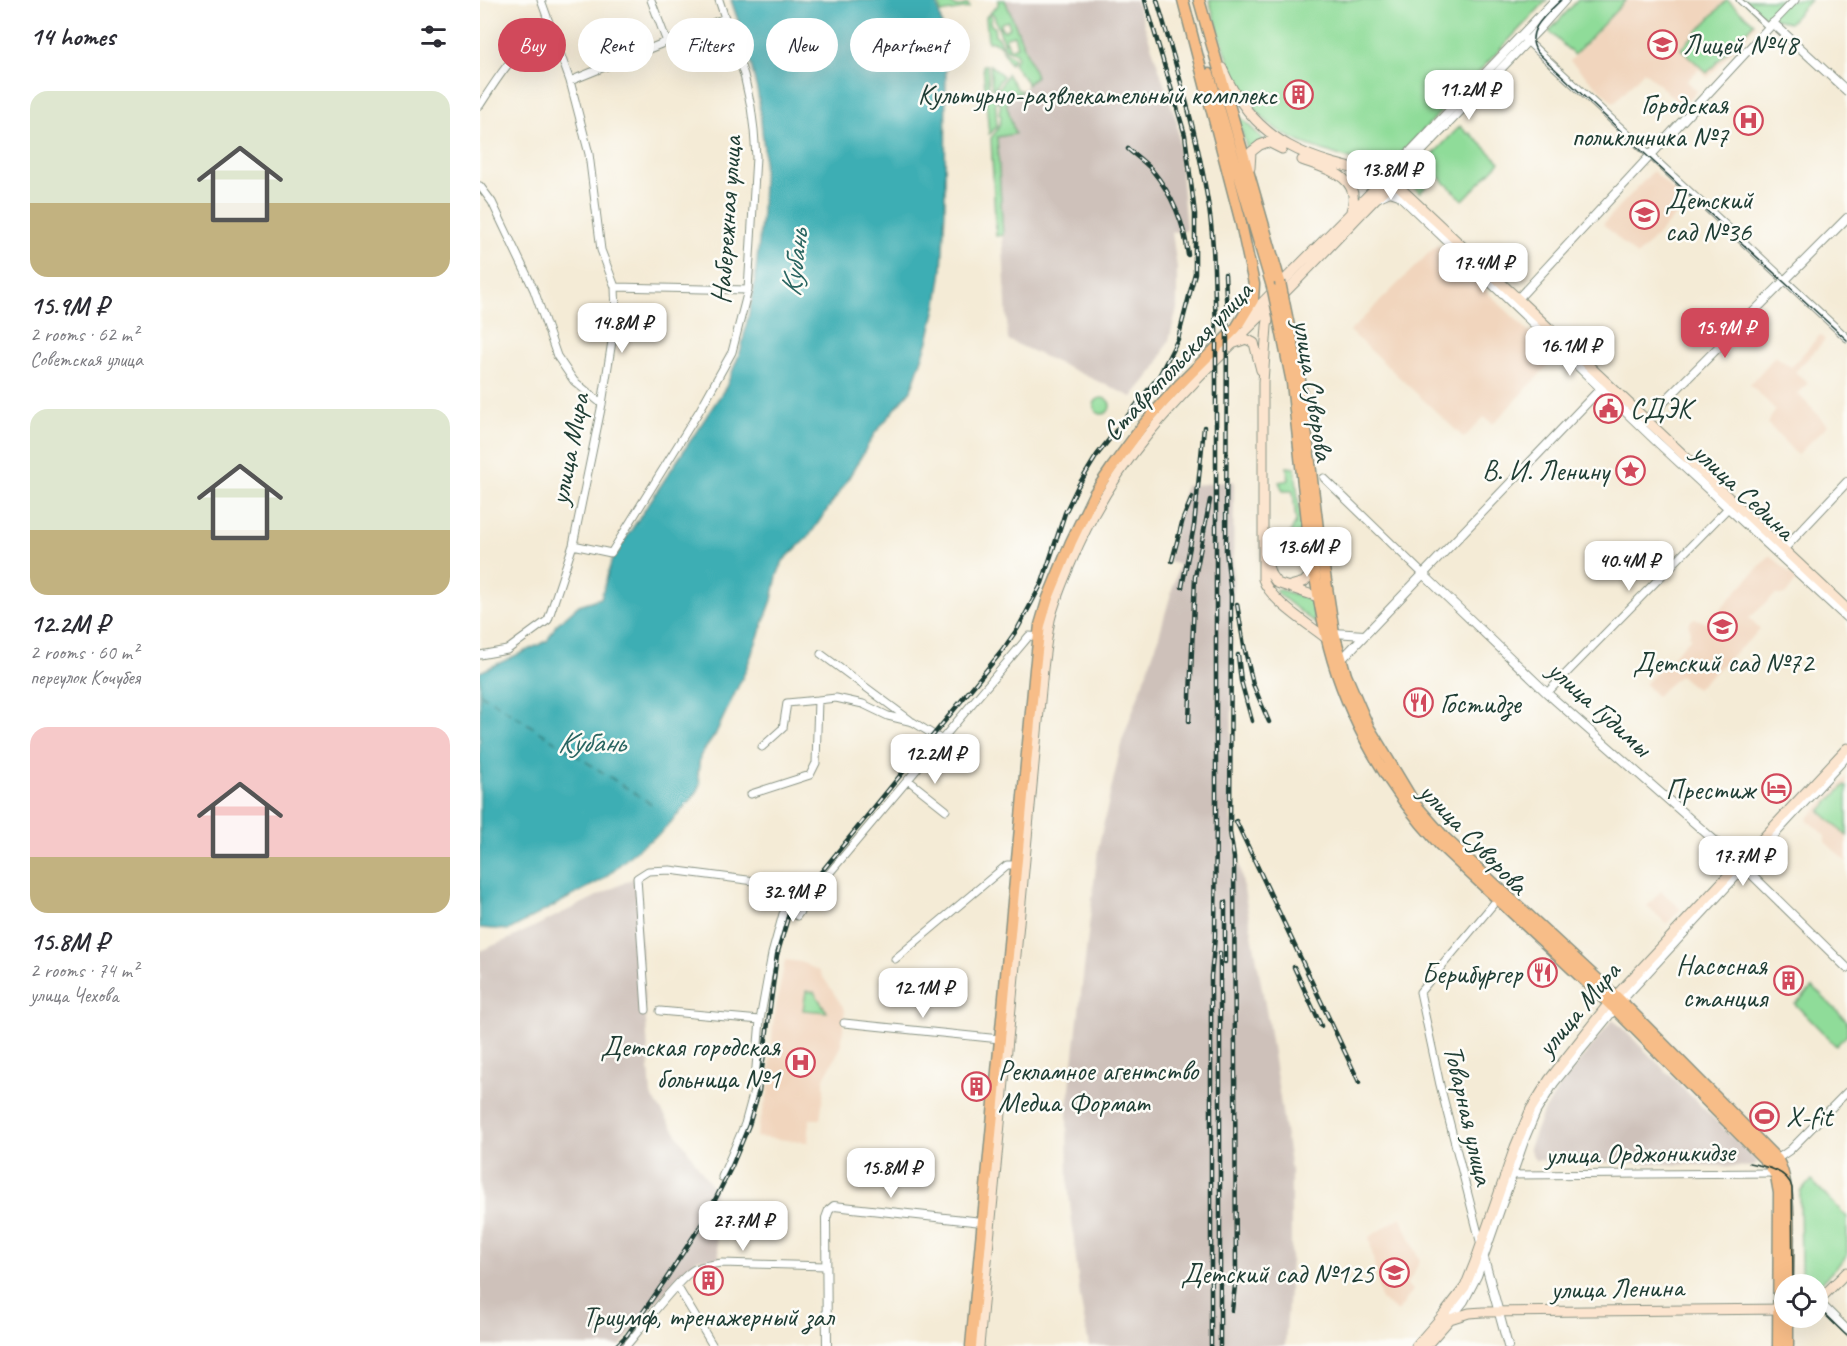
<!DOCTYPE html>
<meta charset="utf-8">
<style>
body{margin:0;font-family:Caveat,sans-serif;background:#f7f7f7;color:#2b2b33;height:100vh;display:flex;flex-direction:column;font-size:22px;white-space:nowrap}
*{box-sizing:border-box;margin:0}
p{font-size:20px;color:#7c7c81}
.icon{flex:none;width:33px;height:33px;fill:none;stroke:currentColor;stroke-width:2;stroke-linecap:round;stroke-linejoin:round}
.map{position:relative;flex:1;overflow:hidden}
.panel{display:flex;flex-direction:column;background:#fff;width:480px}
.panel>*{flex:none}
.banner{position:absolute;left:18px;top:18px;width:570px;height:54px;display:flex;gap:12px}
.fabs{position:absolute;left:1294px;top:1274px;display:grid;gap:12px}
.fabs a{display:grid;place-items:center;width:54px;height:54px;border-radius:50%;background:#fff;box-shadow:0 6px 24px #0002;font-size:30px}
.price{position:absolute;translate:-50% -51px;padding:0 14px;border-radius:12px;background:#fff;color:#222;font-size:20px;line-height:39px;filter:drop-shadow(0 2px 3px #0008)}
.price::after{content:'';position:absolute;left:50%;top:36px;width:18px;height:14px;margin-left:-9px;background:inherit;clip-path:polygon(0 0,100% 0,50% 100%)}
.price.on{background:#d1495b;color:#fff}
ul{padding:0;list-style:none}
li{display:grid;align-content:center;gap:12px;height:318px;padding:0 30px}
li span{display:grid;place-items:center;height:186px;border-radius:18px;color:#555}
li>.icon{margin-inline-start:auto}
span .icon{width:108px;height:108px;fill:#fffc;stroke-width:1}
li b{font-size:26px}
h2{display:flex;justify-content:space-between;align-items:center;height:72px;padding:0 30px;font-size:26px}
.pill{padding:0 21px;border-radius:27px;background:#fff;box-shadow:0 6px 24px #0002;font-size:21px;line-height:54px}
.pill.on{background:#d1495b;color:#fff}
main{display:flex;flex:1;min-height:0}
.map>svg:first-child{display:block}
.built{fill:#f1d5bd}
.industrial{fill:#cec1ba}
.green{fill:#8fdc99;stroke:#578c66;stroke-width:1.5}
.water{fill:#3caeb4;stroke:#2e7674;stroke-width:1.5}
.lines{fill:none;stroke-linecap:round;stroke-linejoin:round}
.ferry{stroke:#296561;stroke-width:1.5;stroke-dasharray:8 6;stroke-linecap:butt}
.pedestrian-casing{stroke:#8a9485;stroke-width:7}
.minor-casing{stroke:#8a9485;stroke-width:9}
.tertiary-casing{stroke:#8a9485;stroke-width:10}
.secondary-casing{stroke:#8a9485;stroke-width:11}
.primary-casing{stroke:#8a9485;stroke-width:13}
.pedestrian{stroke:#fff;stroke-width:4.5}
.minor{stroke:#fff;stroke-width:7}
.tertiary{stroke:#fff;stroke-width:8}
.secondary{stroke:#fce5cf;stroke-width:9}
.primary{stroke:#f7bd88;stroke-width:10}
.tram{stroke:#1f3d34;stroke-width:1.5}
.rail-casing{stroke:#1f3d34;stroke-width:4.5}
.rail{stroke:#fdfcf7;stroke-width:2;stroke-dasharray:7;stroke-linecap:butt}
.primary-bridge-casing{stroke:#8a9485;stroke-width:13;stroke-linecap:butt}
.primary-bridge{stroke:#f7bd88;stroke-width:10}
.labels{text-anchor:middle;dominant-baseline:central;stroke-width:5;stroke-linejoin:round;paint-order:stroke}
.poi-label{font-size:28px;fill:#1f3d34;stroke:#fdfcf7;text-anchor:end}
.street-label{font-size:28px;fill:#1f3d34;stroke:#fdfcf7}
.water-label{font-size:30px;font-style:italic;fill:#296561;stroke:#fdfcf7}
</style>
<main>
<section class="panel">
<h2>14 homes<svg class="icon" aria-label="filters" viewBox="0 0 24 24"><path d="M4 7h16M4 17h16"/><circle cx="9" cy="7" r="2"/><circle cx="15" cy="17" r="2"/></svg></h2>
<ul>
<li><span style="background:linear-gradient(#dfe7d0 60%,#c2b280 0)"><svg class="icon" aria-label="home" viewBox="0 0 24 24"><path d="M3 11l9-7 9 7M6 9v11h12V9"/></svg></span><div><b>15.9M ₽</b><p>2 rooms · 62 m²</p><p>Советская улица</p></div></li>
<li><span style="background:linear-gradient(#dfe7d0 65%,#c2b280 0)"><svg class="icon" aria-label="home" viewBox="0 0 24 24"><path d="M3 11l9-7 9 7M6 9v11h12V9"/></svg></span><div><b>12.2M ₽</b><p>2 rooms · 60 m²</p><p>переулок Кочубея</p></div></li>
<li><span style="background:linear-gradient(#f6c9c9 70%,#c2b280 0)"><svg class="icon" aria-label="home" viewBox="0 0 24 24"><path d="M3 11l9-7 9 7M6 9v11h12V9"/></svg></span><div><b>15.8M ₽</b><p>2 rooms · 74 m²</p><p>улица Чехова</p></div></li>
</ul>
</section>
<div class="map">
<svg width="1367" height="1346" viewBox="0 0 1367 1346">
<rect width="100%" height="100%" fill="#fdfcf7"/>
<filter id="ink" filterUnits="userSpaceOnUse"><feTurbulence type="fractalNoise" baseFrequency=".0167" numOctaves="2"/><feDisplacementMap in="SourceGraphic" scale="12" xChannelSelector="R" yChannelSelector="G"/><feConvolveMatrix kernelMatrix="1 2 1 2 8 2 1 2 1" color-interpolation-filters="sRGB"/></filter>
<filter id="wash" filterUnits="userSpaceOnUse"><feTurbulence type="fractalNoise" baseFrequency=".008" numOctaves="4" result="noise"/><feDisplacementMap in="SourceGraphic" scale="24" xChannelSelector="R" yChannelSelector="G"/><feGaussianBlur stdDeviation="1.35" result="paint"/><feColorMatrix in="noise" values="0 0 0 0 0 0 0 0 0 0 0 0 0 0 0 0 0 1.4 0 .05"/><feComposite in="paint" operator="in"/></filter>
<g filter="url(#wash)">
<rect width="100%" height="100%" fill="#f4ebd6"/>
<path class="built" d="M1147,0h102l27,25 -48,53 -9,-9 -12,12 10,10 -15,15 -38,-35 -30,32 -44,-42z
M1173,171l25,24 -2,3 9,8 -48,50 -34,-32z
M957,245l119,112 -63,67 -9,-7 -20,21 -114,-107z
M1340,335l5,5 -30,32 13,11 -10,11 30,31 -31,30 -30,-32 9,-13 -26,-25 25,-29 16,11z
M1290,555l27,25 -12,15h-10l-26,23 11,12 -64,59 -16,-14 -24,21 -11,-12 46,-46 -2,-4 2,-3 -3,-7 6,-6 13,5z
M1367,777v85l-22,-20v-6l-18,-17z
M1181,891l20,18 -14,15 -20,-18z
M305,960l16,2 18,9 26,39 -4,37 -17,31v13l-4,28h-10l-2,23 -52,-5 12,-45 5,-68z
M921,1217l19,44 -13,24 6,5 -15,22 -17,-12 -12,-63z"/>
<path class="industrial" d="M525,0h131l41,122 9,109 -14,1 5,36v41l-8,31 -14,29 -23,28 -124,-57 -11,-203 18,-3 -9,-31 13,-9 17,-18z
M754,481l-3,338 37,202 23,149v91l-6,85h-196l-9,-49 -12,-113 -1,-70 31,-265 24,-108 35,-98 22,-78 -11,-4 17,-75z
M156,877l15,218 64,96 1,48 4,19 -22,1 -22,20 -56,67h-140v-395l31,-13z
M1133,1019l145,143 -5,5 -218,-7 -6,-12 13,-33 18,-29z"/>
<path class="green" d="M458,0h7l12,7 11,-3 1,4 -28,5z
M518,0h7l31,76 -9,9v-3l-14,-18 4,-7 -1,-4 -11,-4 -2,-6 4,-1 3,7 7,-3 -3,-11 -8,2v3l-3,2 -4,-13 3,-1 2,3 6,-3 -2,-7 -7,2v3l-3,2 -4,-13 -4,-2 8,-8z
M729,0h338l-156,164c-21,3 -42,-5 -62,-12 -20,-6 -41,-13 -58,-27 -37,-30 -48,-82 -62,-125z
M1098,0h48l-52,55 -25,-24z
M1247,0l27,23 -47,50 -26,-24z
M1263,0h67l-21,23 -32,-10z
M509,14l3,4 -2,3 1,4 3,2 1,8 3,2 5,13 11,8 -4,6c-7,-10 -7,-24 -22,-22l-2,-25z
M503,65h4l2,24 6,5 2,32 -6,7 -2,1z
M510,65l13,11 -9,13 -2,-1z
M527,74l10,15 5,2 -3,3 -5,-2 -4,1 -2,4v5l-2,1 9,31 -18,3 6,98 -7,1 -5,-98c6,-7 10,-13 10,-22l-2,-2 2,-11 -3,-1v-10l-2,-1 1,-3 3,-1z
M756,113l28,27 -16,12z
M980,126l8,8 2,-1 30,29 -37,38 -26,-25 -17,18 -12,-12z
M614 406a8 8 0 1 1 16 0a8 8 0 1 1-16 0Z
M807,467l8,1 7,65 -13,2 7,-13 -3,-31h-10l-4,-9 10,-2z
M797,589l34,10 5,25 -41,-33z
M1365,785l2,2v49l-27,-25z
M1333,987l34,34v14l-11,11 -41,-42z
M326,991l8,1 13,20 -24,-2z
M1332,1181l35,36v39l-29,30v-2h-15l-2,-10 -1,-82 5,-6z"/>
<path class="water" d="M251,0h205l7,30 3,26 -1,153 -3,61 -5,33 -9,38 -17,49 -36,43 -30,51 -36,52 -26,25 -6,15 -5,24 -27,72 -30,63 -15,21 -2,19 2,8 -2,8 -9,11 -28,31 -21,14 -38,33 -93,50 -29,-2v-256l67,-31 9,-16 23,-20 22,-7 11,-39 114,-172 15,-37 13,-61 8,-76 2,-64 -6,-55 -12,-50z"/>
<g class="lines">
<path class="ferry" d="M0,693l176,114"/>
</g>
</g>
<g filter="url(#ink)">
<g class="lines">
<defs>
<path id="pedestrian" d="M1259,0l30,28"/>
<path id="minor" d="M171,0l16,42
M1293,23l22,-23
M1045,39l322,299
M90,81l155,-63
M0,105c15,-23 32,-51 55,-67 5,-3 12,-6 18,-8
M0,186l12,16 42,88 23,66 17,25 28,23
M135,287l133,3
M844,478l99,96
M93,545l38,8 90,-145 31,-56 16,-62 8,-133 -2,-27 -3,-23 -7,-32 -25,-75
M341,654l89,66
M0,655l27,-5 41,-30 25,-75 29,-141 14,-88 -1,-29 -14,-37 -12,-96 -19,-73 -29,-81
M1067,693l183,-187
M282,747l21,-19 4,-25 31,-3
M428,780l38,30
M271,794l59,-19 6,-12 2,-63 18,-2 27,6 25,12 25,6 29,18
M317,916l19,-27 213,-253 12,1
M415,959l112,-94h13
M166,1010l-9,-132 11,-7 22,-1 146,19
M180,1011l100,9
M364,1023l156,16
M1297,1159l13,-9 57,-58
M1027,1175l268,-2
M242,1177l23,-53 9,-33 6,-71 12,-66 11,-40 19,-28
M1001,1245l-41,-160 -20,-93 80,-96
M197,1286l36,60
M146,1346c14,-16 53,-69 69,-77 9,-4 18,-5 27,-6l104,3"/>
<path id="tertiary" d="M907,176l168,-176
M913,181l146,-152 26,-29
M899,197l11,-5 9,3 257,246 191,177
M1034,303l259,-280 74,68
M1163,423l204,-205
M1299,554l68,-72
M943,574l124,119 193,170 107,105
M854,633l30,2
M861,660l264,-276
M1004,1258l24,88
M1338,1301l29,29
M970,1319l14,-18 13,-25 48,-138 11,-26 18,-29 67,-82 226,-245
M347,1346l-1,-128 3,-8 5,-4 148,16"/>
<path id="secondary" d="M742,68c34,78 88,92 165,108l6,5 454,428
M822,160c25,9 61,17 49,51
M770,168l1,-16 9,-7 8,-3 14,7
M790,309l-3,17 -4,56v197c6,21 47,46 64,60
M763,322l144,-146
M755,343l11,-4 8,4 7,27
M787,563l4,12 6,8 47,16
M810,586l14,-4 10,-11
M1338,1301l29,-29
M499,1346l64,-677c2,-16 4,-33 7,-49 5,-21 14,-41 22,-60 45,-108 116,-172 197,-252 43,-41 82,-85 124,-127
M936,1346l28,-32 21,-27 10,-25 40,-115 16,-38 18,-29 60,-77 238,-255
M946,1346l24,-27 19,-6 14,-1 302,-3"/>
<path id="primary" d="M719,0l81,282
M729,74l64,216
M838,529l16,104 12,42 22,51 47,78 30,34 176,163 156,158c16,25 11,94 11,125
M828,530c6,39 11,79 21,117 19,73 60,143 111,198l177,166 152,153 7,12 3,17 -1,153
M491,1346l64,-677 5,-44 8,-27 23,-56 23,-48 19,-28 31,-42 34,-38 58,-58 17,-28 1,-16 -14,-65 -57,-219
M1308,1346v-29"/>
</defs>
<use href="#pedestrian" class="pedestrian-casing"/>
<use href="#minor" class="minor-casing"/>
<use href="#tertiary" class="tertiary-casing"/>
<use href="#secondary" class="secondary-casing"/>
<use href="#primary" class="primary-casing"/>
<use href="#pedestrian" class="pedestrian"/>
<use href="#minor" class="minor"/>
<use href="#tertiary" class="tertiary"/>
<use href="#secondary" class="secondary"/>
<use href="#primary" class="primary"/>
<path class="tram" d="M1081,0c-13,13 -38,31 -24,52l106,100 204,188
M1269,1163c16,3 40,8 43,25l1,96
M1338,1308l29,28"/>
<defs>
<path id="rail" d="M677,0c19,65 39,129 50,196 8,43 7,88 9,133v484l-1,124 -4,39v370
M648,149c8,7 17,13 24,21 20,24 33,55 36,85
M745,274l2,44 -1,232 5,45 -1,237 4,26 2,420 -4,32
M692,561l11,-42 9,-22
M702,587l12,-61 10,-99
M757,604l7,42 9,38 16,38
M758,655l3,26 11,40
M709,721l6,-144 15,-77
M756,821l123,261
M745,902v60
M740,953v393
M814,967l27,59
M136,1346l11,-11 37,-53 44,-68 24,-48 17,-41 10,-34 18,-136 12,-41 20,-27 193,-236 16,-23 24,-45 23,-70 13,-27 19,-31 62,-79 19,-37 17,-66v-59l-10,-79 -40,-135"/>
</defs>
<use href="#rail" class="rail-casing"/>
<use href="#rail" class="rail"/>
<defs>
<path id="primary-bridge" d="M800,282l20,98 18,149
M793,290l19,93 16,147"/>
</defs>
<use href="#primary-bridge" class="primary-bridge-casing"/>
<use href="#primary-bridge" class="primary-bridge"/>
</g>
</g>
<defs>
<symbol id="school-ring" viewBox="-11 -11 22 22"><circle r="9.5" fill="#fdfcf7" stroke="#d1495b" stroke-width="1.5"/><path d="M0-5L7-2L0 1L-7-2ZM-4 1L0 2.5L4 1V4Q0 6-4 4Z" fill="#d1495b"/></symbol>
<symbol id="building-ring" viewBox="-11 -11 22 22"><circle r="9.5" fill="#fdfcf7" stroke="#d1495b" stroke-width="1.5"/><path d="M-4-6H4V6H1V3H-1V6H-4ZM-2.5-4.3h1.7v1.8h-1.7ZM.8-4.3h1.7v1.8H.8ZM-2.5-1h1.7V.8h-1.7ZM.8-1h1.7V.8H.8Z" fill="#d1495b"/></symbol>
<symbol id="hospital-ring" viewBox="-11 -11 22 22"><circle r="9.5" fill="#fdfcf7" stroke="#d1495b" stroke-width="1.5"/><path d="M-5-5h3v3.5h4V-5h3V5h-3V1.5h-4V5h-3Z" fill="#d1495b"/></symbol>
<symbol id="civic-ring" viewBox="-11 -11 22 22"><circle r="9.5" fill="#fdfcf7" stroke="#d1495b" stroke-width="1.5"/><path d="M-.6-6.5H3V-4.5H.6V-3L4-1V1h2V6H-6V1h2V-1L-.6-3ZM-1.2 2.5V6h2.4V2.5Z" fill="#d1495b"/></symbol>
<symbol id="sight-ring" viewBox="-11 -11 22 22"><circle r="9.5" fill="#fdfcf7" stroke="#d1495b" stroke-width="1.5"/><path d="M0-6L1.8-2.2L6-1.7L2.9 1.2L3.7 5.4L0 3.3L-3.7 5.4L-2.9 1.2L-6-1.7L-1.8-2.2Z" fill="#d1495b"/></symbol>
<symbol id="restaurant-ring" viewBox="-11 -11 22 22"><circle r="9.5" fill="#fdfcf7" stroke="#d1495b" stroke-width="1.5"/><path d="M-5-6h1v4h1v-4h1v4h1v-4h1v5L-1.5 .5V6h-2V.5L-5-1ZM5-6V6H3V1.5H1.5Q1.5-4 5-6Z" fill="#d1495b"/></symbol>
<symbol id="hotel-ring" viewBox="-11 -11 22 22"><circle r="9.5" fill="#fdfcf7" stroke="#d1495b" stroke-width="1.5"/><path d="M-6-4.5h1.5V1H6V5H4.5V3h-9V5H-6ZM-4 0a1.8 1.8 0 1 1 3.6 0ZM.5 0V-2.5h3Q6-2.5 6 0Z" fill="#d1495b"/></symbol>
<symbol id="stadium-ring" viewBox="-11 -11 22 22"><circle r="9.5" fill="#fdfcf7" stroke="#d1495b" stroke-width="1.5"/><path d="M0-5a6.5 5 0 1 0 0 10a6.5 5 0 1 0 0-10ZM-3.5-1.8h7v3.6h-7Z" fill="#d1495b"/></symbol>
</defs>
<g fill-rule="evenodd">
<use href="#school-ring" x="1166" y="28" width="33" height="33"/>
<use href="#building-ring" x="802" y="78" width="33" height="33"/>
<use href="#hospital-ring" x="1252" y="104" width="33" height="33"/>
<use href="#school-ring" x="1148" y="198" width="33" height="33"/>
<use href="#civic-ring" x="1112" y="392" width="33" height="33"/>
<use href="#sight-ring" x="1134" y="454" width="33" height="33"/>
<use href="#school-ring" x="1226" y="610" width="33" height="33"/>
<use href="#restaurant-ring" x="922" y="686" width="33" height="33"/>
<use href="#hotel-ring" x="1280" y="772" width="33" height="33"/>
<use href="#restaurant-ring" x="1046" y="956" width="33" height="33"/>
<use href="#building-ring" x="1292" y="964" width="33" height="33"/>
<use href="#hospital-ring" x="304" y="1046" width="33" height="33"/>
<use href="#building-ring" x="480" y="1070" width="33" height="33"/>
<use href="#stadium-ring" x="1268" y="1100" width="33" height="33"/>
<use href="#school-ring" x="898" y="1256" width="33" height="33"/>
<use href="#building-ring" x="212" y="1264" width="33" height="33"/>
</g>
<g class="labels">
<g class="poi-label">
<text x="1203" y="44" text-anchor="start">Лицей №48</text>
<text x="797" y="94">Культурно-развлекательный комплекс</text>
<text x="1248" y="104">Городская<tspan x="1248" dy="32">поликлиника №7</tspan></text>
<text x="1185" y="199" text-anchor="start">Детский<tspan x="1185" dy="32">сад №36</tspan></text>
<text x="1150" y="408" text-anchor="start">СДЭК</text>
<text x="1129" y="470">В. И. Ленину</text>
<text x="1243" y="662" text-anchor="middle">Детский сад №72</text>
<text x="960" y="703" text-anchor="start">Гостидзе</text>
<text x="1275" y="789">Престиж</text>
<text x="1287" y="965">Насосная<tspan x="1287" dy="32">станция</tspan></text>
<text x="1042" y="973">Берибургер</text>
<text x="300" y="1046">Детская городская<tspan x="300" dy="32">больница №1</tspan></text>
<text x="518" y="1070" text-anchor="start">Рекламное агентство<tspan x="518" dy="32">Медиа Формат</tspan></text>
<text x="1306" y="1116" text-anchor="start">X-fit</text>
<text x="894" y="1273">Детский сад №125</text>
<text x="228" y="1316" text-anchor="middle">Триумф, тренажерный зал</text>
</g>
<g class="street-label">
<text transform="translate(246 220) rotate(-86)">Набережная улица</text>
<text transform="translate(697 361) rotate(-47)">Ставропольская улица</text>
<text transform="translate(834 390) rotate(81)">улица Суворова</text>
<text transform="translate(89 449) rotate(-79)">улица Мира</text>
<text transform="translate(1264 491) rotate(43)">улица Седина</text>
<text transform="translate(1120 708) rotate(42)">улица Гудимы</text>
<text transform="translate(994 838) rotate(46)">улица Суворова</text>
<text transform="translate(1098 1009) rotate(-50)">улица Мира</text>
<text transform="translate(989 1115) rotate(77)">Товарная улица</text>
<text transform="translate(1160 1153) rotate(-1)">улица Орджоникидзе</text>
<text transform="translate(1137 1288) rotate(-1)">улица Ленина</text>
</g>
<g class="water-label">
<text transform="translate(314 263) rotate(-83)">Кубань</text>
<text x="111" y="742">Кубань</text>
</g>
</g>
</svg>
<div class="fabs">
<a><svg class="icon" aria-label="locate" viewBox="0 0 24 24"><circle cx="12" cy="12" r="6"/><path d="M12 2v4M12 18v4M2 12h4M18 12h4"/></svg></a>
</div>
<b class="price" style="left:989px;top:121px">11.2M ₽</b>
<b class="price" style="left:911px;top:201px">13.8M ₽</b>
<b class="price" style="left:1003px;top:294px">17.4M ₽</b>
<b class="price" style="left:142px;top:354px">14.8M ₽</b>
<b class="price on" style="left:1245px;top:359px">15.9M ₽</b>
<b class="price" style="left:1090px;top:377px">16.1M ₽</b>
<b class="price" style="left:827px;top:578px">13.6M ₽</b>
<b class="price" style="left:1149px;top:592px">40.4M ₽</b>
<b class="price" style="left:455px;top:785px">12.2M ₽</b>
<b class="price" style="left:1263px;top:887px">17.7M ₽</b>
<b class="price" style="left:313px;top:923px">32.9M ₽</b>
<b class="price" style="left:443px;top:1019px">12.1M ₽</b>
<b class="price" style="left:411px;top:1199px">15.8M ₽</b>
<b class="price" style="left:263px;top:1252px">27.7M ₽</b>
<div class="banner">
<a class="pill on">Buy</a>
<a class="pill">Rent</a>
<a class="pill">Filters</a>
<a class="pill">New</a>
<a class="pill">Apartment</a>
</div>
</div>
</main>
